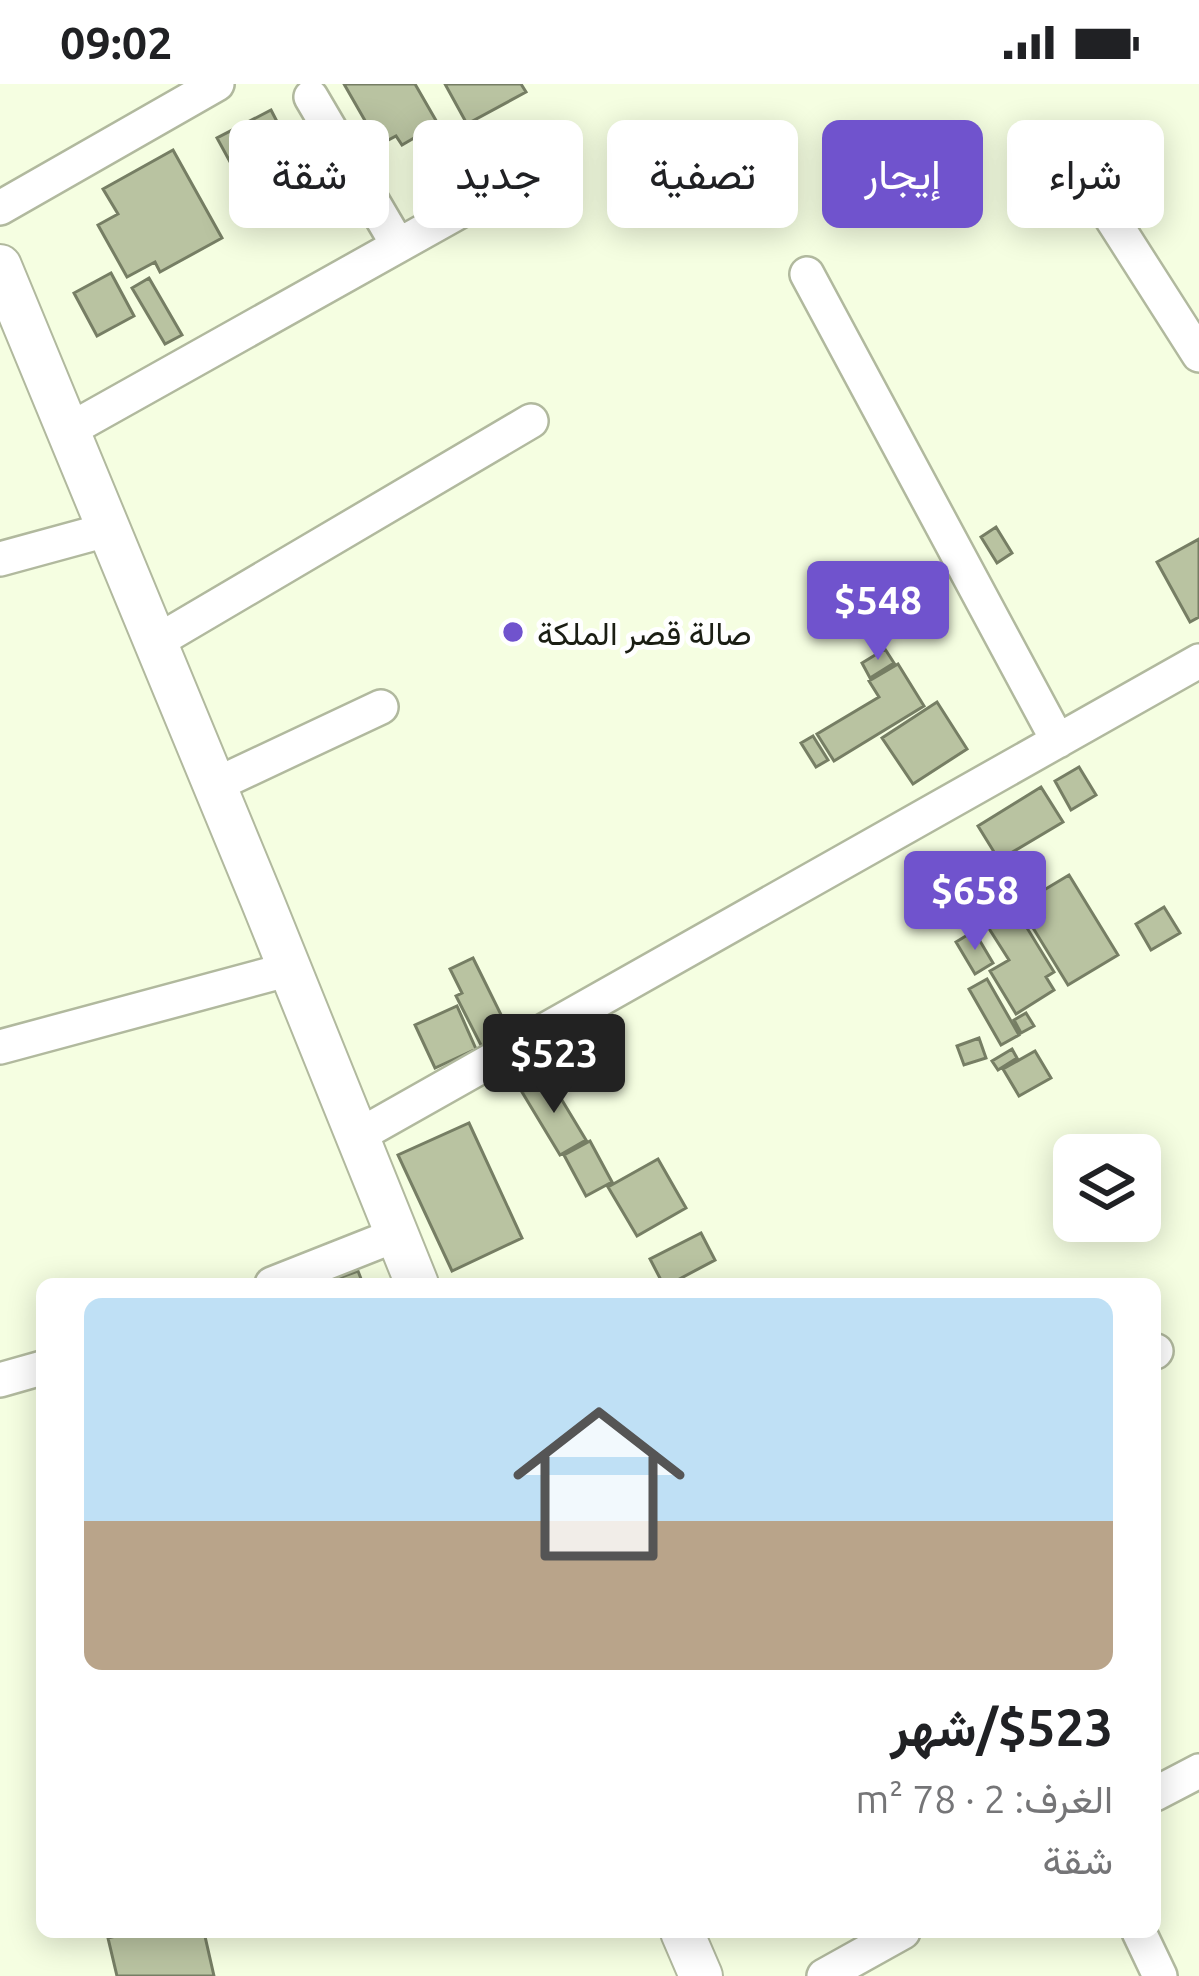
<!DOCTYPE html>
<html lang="ar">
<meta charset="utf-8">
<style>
body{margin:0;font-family:Ubuntu,Vazirmatn,sans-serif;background:#f2f2f2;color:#202124;direction:rtl;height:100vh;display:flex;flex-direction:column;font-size:45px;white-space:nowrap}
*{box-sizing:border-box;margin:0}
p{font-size:39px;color:#757577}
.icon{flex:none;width:66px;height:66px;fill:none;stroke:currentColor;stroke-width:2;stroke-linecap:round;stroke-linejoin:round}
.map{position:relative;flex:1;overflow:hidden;direction:ltr}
.side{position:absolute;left:36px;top:1194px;width:1125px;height:660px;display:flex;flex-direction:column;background:#fff;border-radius:18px;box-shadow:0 6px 30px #0003;direction:rtl}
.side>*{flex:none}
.guide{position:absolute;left:36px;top:36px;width:1128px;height:108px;direction:rtl;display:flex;gap:24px}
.tools{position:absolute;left:1053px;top:1050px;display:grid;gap:24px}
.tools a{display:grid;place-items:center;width:108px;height:108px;border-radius:18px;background:#fff;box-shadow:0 6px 30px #0003;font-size:60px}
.price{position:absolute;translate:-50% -102px;padding:0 27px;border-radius:12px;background:#7053cd;color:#fff;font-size:39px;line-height:78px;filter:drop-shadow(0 3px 6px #0008)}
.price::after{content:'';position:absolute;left:50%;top:72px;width:36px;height:27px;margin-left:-18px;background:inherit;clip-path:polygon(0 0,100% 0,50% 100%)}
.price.active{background:#222;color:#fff}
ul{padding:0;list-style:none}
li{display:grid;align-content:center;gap:24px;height:636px;padding:0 48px}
li span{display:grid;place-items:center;height:372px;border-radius:18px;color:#555}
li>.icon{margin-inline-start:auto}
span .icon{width:216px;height:216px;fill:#fffc;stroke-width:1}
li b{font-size:51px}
.chip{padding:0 42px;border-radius:18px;background:#fff;box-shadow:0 6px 30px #0003;font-size:42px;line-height:108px}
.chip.active{background:#7053cd;color:#fff}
.status{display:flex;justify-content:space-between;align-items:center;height:84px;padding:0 60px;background:#fff;direction:ltr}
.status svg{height:33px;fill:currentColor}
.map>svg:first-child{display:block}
.building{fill:#b9c3a1;stroke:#767e64;stroke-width:3}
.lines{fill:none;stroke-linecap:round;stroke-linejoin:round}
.minor-casing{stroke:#b1b99e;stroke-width:38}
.major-casing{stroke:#b1b99e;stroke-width:46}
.minor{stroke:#fff;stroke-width:33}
.major{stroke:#fff;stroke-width:42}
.poi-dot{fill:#7053cd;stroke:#fff;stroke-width:4.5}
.labels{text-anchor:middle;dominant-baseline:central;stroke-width:10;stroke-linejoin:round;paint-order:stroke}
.poi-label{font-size:33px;fill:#1b1e14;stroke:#fff;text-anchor:start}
</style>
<div class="status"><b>09:02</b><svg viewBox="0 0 49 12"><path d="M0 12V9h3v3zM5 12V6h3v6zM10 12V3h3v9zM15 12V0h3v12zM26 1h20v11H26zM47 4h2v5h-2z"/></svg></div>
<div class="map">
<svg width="1199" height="1892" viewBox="0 0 1199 1892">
<rect width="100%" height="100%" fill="#f5fee1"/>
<path class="building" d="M344,0h71l23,40 -36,21 -6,-9 -17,9z
M445,0h76l5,8 -59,32z
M271,26l15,29 22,-11 8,15 -24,14 10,17 -32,17 -3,-7 -19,11 -31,-57z
M173,66l49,88 -62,34 -5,-10 -28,15 -29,-52 20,-11 -15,-25z
M111,189l23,43 -37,20 -23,-43z
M149,194l33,57 -17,9 -33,-56z
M996,443l16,26 -15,10 -16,-26z
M1199,455v78l-9,5 -33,-60z
M885,565l9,14 -24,15 -8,-15z
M898,580l26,42 -90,55 -17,-27 62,-37 -10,-16z
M937,618l30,47 -54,35 -31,-46z
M813,652l15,24 -12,7 -15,-24z
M1079,683l17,28 -25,15 -16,-29z
M1041,703l22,35 -64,38 -21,-34z
M1069,791l49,80 -50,30 -49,-80z
M1164,823l16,26 -29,17 -15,-26z
M1016,826l38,62 -8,5 8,13 -38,24 -26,-43 19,-11 -21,-33z
M974,847l19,32 -18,11 -19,-32z
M473,874l40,81 -28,14 -29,-57 6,-3 -12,-24z
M987,895l32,56 -18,10 -32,-56z
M457,922l19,43 -41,19 -20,-43z
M1026,929l8,13 -13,7 -7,-13z
M979,954l7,20 -22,7 -7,-19z
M1012,965l5,9 -19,12 -6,-9z
M1035,967l16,27 -32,18 -16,-27z
M548,993l38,63 -26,15 -38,-63z
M469,1039l53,115 -70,33 -54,-116z
M590,1057l22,41 -26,14 -22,-41z
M658,1075l28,49 -49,28 -29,-49z
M701,1149l14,27 -45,24h-7l-13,-25z
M358,1187l5,13h-41z
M131,1848h73l10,44h-97l-9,-38z"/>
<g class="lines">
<defs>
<path id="minor" d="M311,13l87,148
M1086,94l113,177
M0,124l217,-124
M807,190l251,467
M69,346l400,-224
M0,475l110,-30
M156,558l375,-221
M215,701l166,-78
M0,963l290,-78
M356,1053l843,-476
M272,1200l124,-49
M1155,1268l1,-1
M0,1296l42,-12
M1155,1710l44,-23
M1139,1848l21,44
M824,1892l79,-44"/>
<path id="major" d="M0,182l262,634 155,384
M682,1848l19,44"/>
</defs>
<use href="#minor" class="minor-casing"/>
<use href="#major" class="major-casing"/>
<use href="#minor" class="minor"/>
<use href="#major" class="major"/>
</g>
<circle class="poi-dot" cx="513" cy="548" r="12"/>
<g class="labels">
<g class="poi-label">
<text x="537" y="548">صالة قصر الملكة</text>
</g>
</g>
</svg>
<div class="tools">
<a><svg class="icon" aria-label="layers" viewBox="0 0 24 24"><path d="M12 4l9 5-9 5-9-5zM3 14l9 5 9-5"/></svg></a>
</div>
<b class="price" style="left:878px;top:579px">$548</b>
<b class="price" style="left:975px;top:869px">$658</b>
<b class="price active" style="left:554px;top:1032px">$523</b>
<div class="guide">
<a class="chip">شراء</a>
<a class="chip active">إيجار</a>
<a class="chip">تصفية</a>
<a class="chip">جديد</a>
<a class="chip">شقة</a>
</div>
<section class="side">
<ul>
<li><span style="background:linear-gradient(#bfe0f5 60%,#b9a48a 0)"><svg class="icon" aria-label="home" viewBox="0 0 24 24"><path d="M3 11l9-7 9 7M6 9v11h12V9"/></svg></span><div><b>$523/شهر</b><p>الغرف: 2 · 78 m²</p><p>شقة</p></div></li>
</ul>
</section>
</div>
